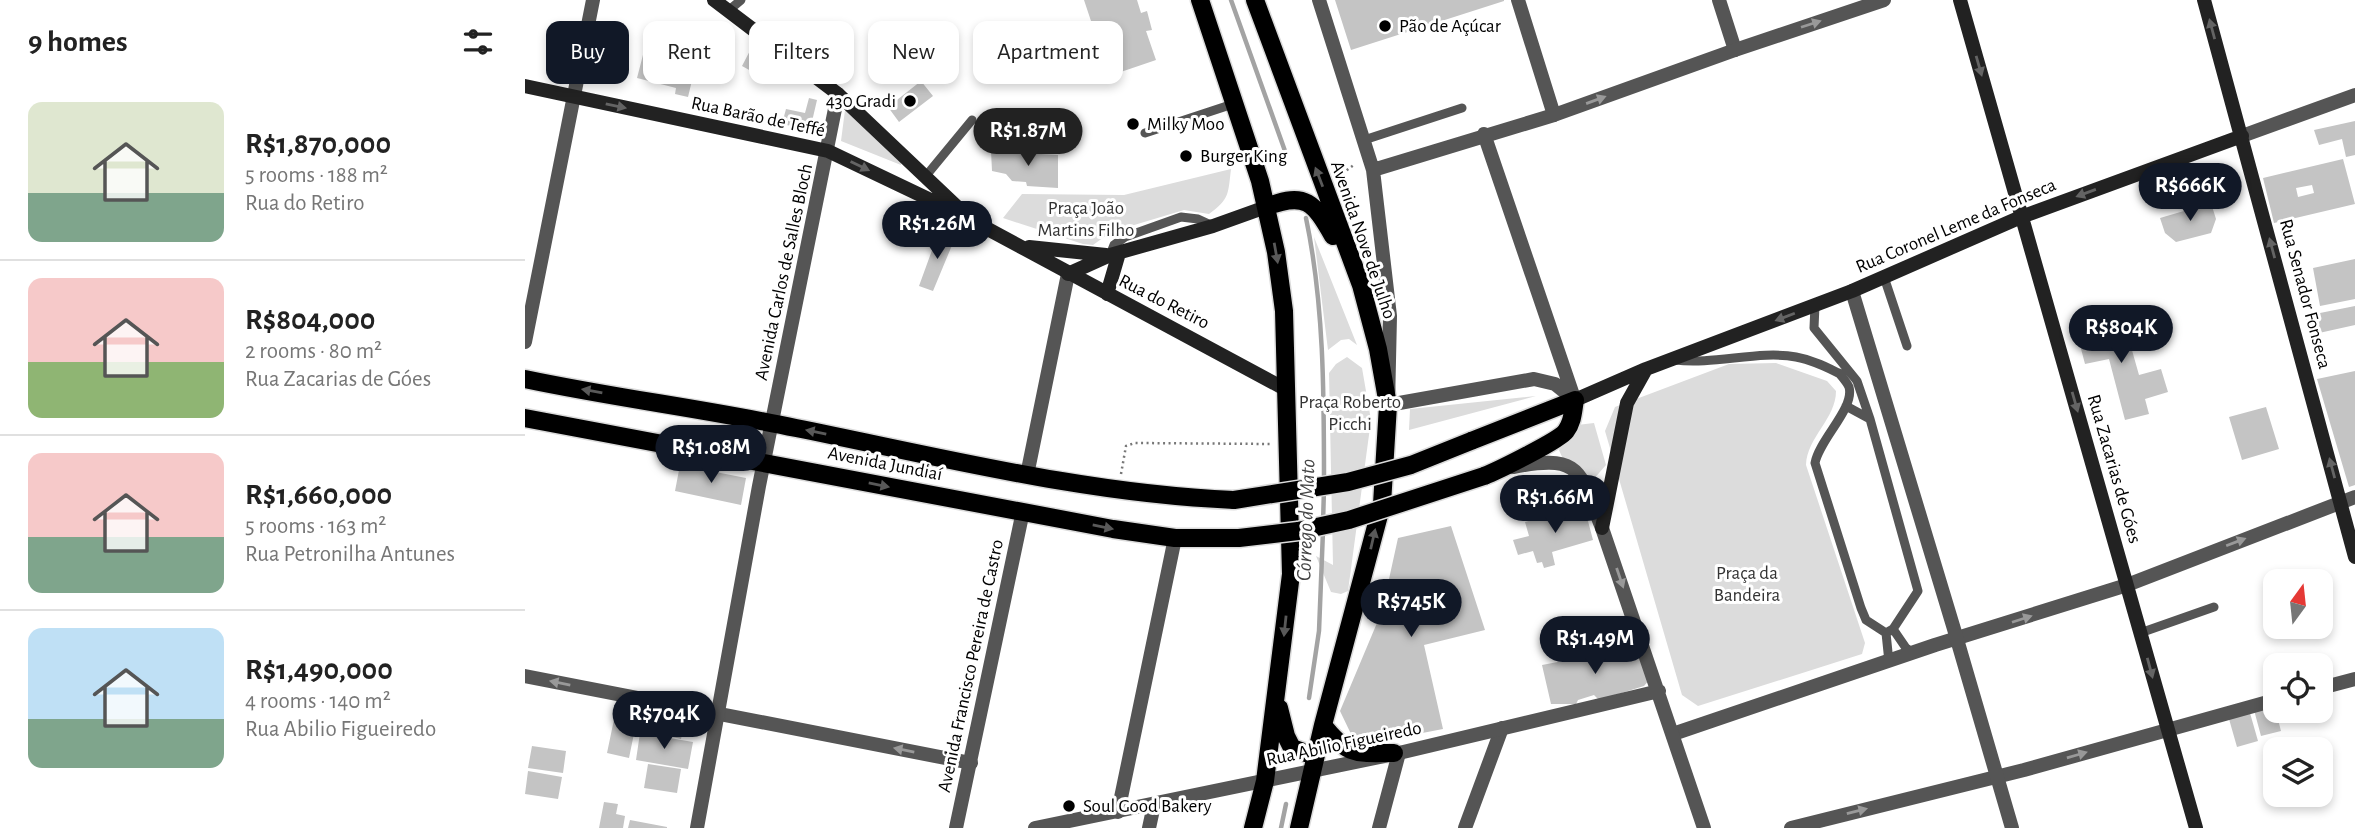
<!DOCTYPE html>
<meta charset="utf-8">
<style>
body{margin:0;font-family:"Alegreya Sans",sans-serif;background:#f2f2f2;color:#222;height:100vh;display:flex;flex-direction:column;font-size:26px;white-space:nowrap}
*{box-sizing:border-box;margin:0}
p{font-size:23px;color:#767676}
.icon{flex:none;width:38px;height:38px;fill:none;stroke:currentColor;stroke-width:2;stroke-linecap:round;stroke-linejoin:round}
.map{position:relative;flex:1;overflow:hidden}
.sheet{display:flex;flex-direction:column;background:#fff;width:525px}
.sheet>*{flex:none}
.hud{position:absolute;left:21px;top:21px;width:665px;height:63px;display:flex;gap:14px}
.needle{width:46px;rotate:15deg}
.controls{position:absolute;left:1738px;top:569px;display:grid;gap:14px}
.controls a{display:grid;place-items:center;width:70px;height:70px;border-radius:14px;background:#fff;box-shadow:0 4px 10px #0003;font-size:35px}
.price{position:absolute;translate:-50% -60px;padding:0 16px;border-radius:24px;background:#111827;color:#fff;font-size:23px;line-height:46px;filter:drop-shadow(0 2px 4px #0008)}
.price::after{content:'';position:absolute;left:50%;top:42px;width:21px;height:16px;margin-left:-10px;background:inherit;clip-path:polygon(0 0,100% 0,50% 100%)}
.price.on{background:#222;color:#fff}
ul{padding:0;list-style:none}
li{display:flex;align-items:center;gap:21px;height:175px;padding:0 28px}
li+li{border-top:2px solid #e0e0e0}
li span{display:grid;place-items:center;flex:none;width:196px;height:140px;border-radius:14px;color:#555}
li>.icon{margin-inline-start:auto}
span .icon{width:84px;height:84px;fill:#fffc;stroke-width:1}
li b{font-size:30px}
h2{display:flex;justify-content:space-between;align-items:center;height:84px;padding:0 28px;font-size:30px}
.tag{padding:0 24px;border-radius:14px;background:#fff;box-shadow:0 4px 10px #0003;font-size:24px;line-height:63px}
.tag.on{background:#111827;color:#fff}
main{display:flex;flex:1;min-height:0}
.map>svg:first-child{display:block}
.green{fill:#dcdcdc}
.water{fill:#a3a3a3}
.lines{fill:none;stroke-linecap:round;stroke-linejoin:round}
.stream{stroke:#a3a3a3;stroke-width:4.5}
.building{fill:#c4c4c4;fill-rule:evenodd}
.primary-casing{stroke:#dbdbdb;stroke-width:21}
.path{stroke:#777;stroke-width:2.5;stroke-dasharray:2 3.5;stroke-linecap:butt}
.service{stroke:#555;stroke-width:9}
.minor{stroke:#555;stroke-width:14}
.tertiary{stroke:#555;stroke-width:14}
.secondary{stroke:#222;stroke-width:14}
.primary{stroke:#000;stroke-width:18}
.primary-bridge-casing{stroke:#dbdbdb;stroke-width:21;stroke-linecap:butt}
.primary-bridge{stroke:#000;stroke-width:18}
.oneway{fill:#999}
.oneway2{fill:#646464}
.oneway3{fill:#595959}
.poi-dot{fill:#000;stroke:#fff;stroke-width:2.5}
.labels{text-anchor:middle;dominant-baseline:central;stroke-width:6;stroke-linejoin:round;paint-order:stroke}
.poi-label{font-size:19px;fill:#000;stroke:#fff;text-anchor:start}
.street-label{font-size:19px;fill:#000;stroke:#fff}
.park-label{font-size:19px;fill:#333;stroke:#fff}
.water-label{font-size:21px;font-style:italic;fill:#444;stroke:#fff}
</style>
<main>
<section class="sheet">
<h2>9 homes<svg class="icon" aria-label="filters" viewBox="0 0 24 24"><path d="M4 7h16M4 17h16"/><circle cx="9" cy="7" r="2"/><circle cx="15" cy="17" r="2"/></svg></h2>
<ul>
<li><span style="background:linear-gradient(#dfe7d0 65%,#7fa58c 0)"><svg class="icon" aria-label="home" viewBox="0 0 24 24"><path d="M3 11l9-7 9 7M6 9v11h12V9"/></svg></span><div><b>R$1,870,000</b><p>5 rooms · 188 m²</p><p>Rua do Retiro</p></div></li>
<li><span style="background:linear-gradient(#f6c9c9 60%,#8fb573 0)"><svg class="icon" aria-label="home" viewBox="0 0 24 24"><path d="M3 11l9-7 9 7M6 9v11h12V9"/></svg></span><div><b>R$804,000</b><p>2 rooms · 80 m²</p><p>Rua Zacarias de Góes</p></div></li>
<li><span style="background:linear-gradient(#f6c9c9 60%,#7fa58c 0)"><svg class="icon" aria-label="home" viewBox="0 0 24 24"><path d="M3 11l9-7 9 7M6 9v11h12V9"/></svg></span><div><b>R$1,660,000</b><p>5 rooms · 163 m²</p><p>Rua Petronilha Antunes</p></div></li>
<li><span style="background:linear-gradient(#bfe0f5 65%,#7fa58c 0)"><svg class="icon" aria-label="home" viewBox="0 0 24 24"><path d="M3 11l9-7 9 7M6 9v11h12V9"/></svg></span><div><b>R$1,490,000</b><p>4 rooms · 140 m²</p><p>Rua Abilio Figueiredo</p></div></li>
</ul>
</section>
<div class="map">
<svg width="1830" height="828" viewBox="0 0 1830 828">
<rect width="100%" height="100%" fill="#fff"/>
<path class="green" d="M320,110l57,48 -1,7 -60,-24z
M706,169c-3,24 -1,30 -22,45l-25,-4 -73,22 -18,13 -10,-1 -80,-26 19,-24 102,1z
M789,237l43,108 -8,-6 -8,1 -13,10z
M822,357l15,11 9,52 -23,171 -7,3 -10,-2 -15,-36 17,9 -4,-192 7,-9z
M1251,363l51,18 9,10c0,28 -29,46 -30,74l59,178 -3,11 -164,52 -16,-11 -77,-264 10,-24 114,-43z
M1011,396l-127,34 1,-21z
M1069,423l12,42 -27,31 -20,-46 18,-25z"/>
<path class="water" d="M532,33l7,19 -31,11 -5,-12 25,-7 -3,-9z"/>
<g class="lines">
<path class="stream" d="M706,0l54,151
M781,218c18,86 18,175 18,263
M798,523l1,-34
M784,698l10,-67 4,-100
M756,828l5,-24"/>
</g>
<path class="building" d="M559,0h53l4,13 6,-2 5,19 -6,1 10,29 -47,16 -11,-30 -6,2 -5,-18 6,-3z
M810,0h169v1l-153,49z
M76,24l20,4 -10,44 -20,-5z
M230,41l18,10 -13,25 -18,-10z
M119,51l52,13 -8,33 -13,-3 1,-6 -39,-10z
M396,81l12,15 -34,26 -11,-15z
M284,98l8,2 -7,30 -28,-6 4,-15 19,4z
M1830,121v34l-9,2 -4,-18 -23,6 -5,-15z
M466,151l67,4v33l-31,-2 -1,-4 -14,-1 -6,-7 -14,-3z
M1818,159l12,45 -81,19 -11,-45zM1787,185l2,8 -16,4 -2,-9z
M1686,203l5,16 -5,14 -35,9 -11,-9 -5,-15z
M414,231l16,7 -22,53 -14,-5z
M1830,259v40l-35,7 -7,-38z
M1830,306v19l-45,10 -5,-19z
M1597,315l17,60 22,-6 7,23 -23,7 4,15 -24,6 -16,-61 -24,5 -10,-38 19,-5 4,16 8,-2 -3,-16z
M1830,371v114l-6,2 -32,-108z
M1741,407l13,42 -37,11 -13,-43z
M155,465l66,13 -5,27 -66,-14z
M1059,506l9,34 -41,12 3,13 -11,3 -2,-6 -5,1 -4,-12 -15,4 -5,-15 16,-4 -4,-14z
M926,526l34,104 -61,15 19,84 -62,12 -30,-7 -11,-23 42,-100 16,-73z
M1111,647l14,32 -6,7 -45,14 -5,-5 -16,5 -2,4h-25l-9,-39z
M1749,704l7,27 -20,5 -7,-26z
M92,705l22,4 -10,49 -22,-5z
M140,712l21,5 -5,22 -21,-5z
M1725,713l8,28 -21,6 -8,-28z
M115,733l53,9 -5,27 -52,-9z
M7,746l34,5 -3,22 -35,-5z
M123,764l33,5 -4,24 -33,-5z
M3,771l34,6 -4,22 -33,-5z
M79,802l14,2 -2,10 9,2 -2,12h-24z
M105,820l37,7v1h-39z"/>
<g class="lines">
<defs>
<path id="primary" d="M675,0l60,181 16,71 8,59 7,263 -26,207 -12,47
M730,0l106,285 17,64 10,56 -6,99 -59,221 -24,103
M741,207c40,-16 48,-4 67,29
M0,379c90,19 181,30 271,49 145,29 290,66 438,72
M0,418l588,111 62,9h64
M946,441l104,-41c-2,11 -2,22 -9,31 -6,9 -69,40 -82,45
M754,708l7,28 6,12 14,5 12,-4
M798,725c25,32 34,28 71,28"/>
</defs>
<use href="#primary" class="primary-casing"/>
<path class="path" d="M813,177l17,-13
M596,474l5,-28 9,-3 138,1"/>
<path class="service" d="M203,11l13,-11
M620,133l88,-29
M839,140l98,-32
M400,177l47,-57
M585,255l4,-10 11,-8 56,-20 17,2 13,6
M1359,277l23,69
M1290,305l-1,23 43,53 13,38 48,172 -25,38 -7,4
M1150,360c40,5 84,-10 121,-3 17,3 31,10 46,18
M1314,373c3,4 8,9 10,14 6,21 -30,53 -34,76l46,145 5,12 20,13 3,29
M1321,406l24,13
M1368,629l13,19 7,5
M1615,633l74,-26"/>
<path class="minor" d="M993,0l36,115
M1194,0l16,50
M0,342l68,-342
M0,676l446,87
M1796,688l34,-9
M1148,734l262,-89 192,-60 228,-88
M593,812l57,-274
M624,828l5,-23
M854,828l20,-75
M940,828l37,-100
M1266,828l233,-58 251,-70"/>
<path class="tertiary" d="M794,0l54,170 17,146 -2,89 146,-26 21,5 20,16
M959,134l90,264
M1717,136l113,-41
M848,170l181,-55 181,-65 149,-50
M1327,291l102,338 58,199
M988,467c69,-13 66,3 89,61l102,300
M502,475l41,-201
M172,828l62,-342 79,-392
M431,828l67,-317
M510,828l364,-75 260,-62"/>
<path class="secondary" d="M189,0l124,94 133,126 316,170
M1435,0l236,828
M1679,0l151,557
M0,86l303,65 130,62
M504,247l77,8
M543,274l42,-19 103,-29 53,-19
M582,294l12,-41
M1050,400l71,-31 206,-78 169,-74 221,-81
M1077,528l25,-125 19,-34"/>
<use href="#primary" class="primary"/>
<defs>
<path id="primary-bridge" d="M709,500l114,-18 63,-17 60,-24
M714,538l59,-7 51,-11 135,-44"/>
</defs>
<use href="#primary-bridge" class="primary-bridge-casing"/>
<use href="#primary-bridge" class="primary-bridge"/>
</g>
<defs><path id="oneway-solid" d="M-6-.8H1V-3.2L6.5 0L1 3.2V.8H-6Z" transform="scale(1.75)"/></defs>
<g class="oneway">
<use href="#oneway-solid" transform="translate(1286 24) rotate(-18)"/>
<use href="#oneway-solid" transform="translate(1071 100) rotate(-20)"/>
<use href="#oneway-solid" transform="translate(1711 542) rotate(-21)"/>
<use href="#oneway-solid" transform="translate(1095 578) rotate(71)"/>
<use href="#oneway-solid" transform="translate(1497 619) rotate(-18)"/>
<use href="#oneway-solid" transform="translate(35 683) rotate(-169)"/>
<use href="#oneway-solid" transform="translate(379 750) rotate(-169)"/>
<use href="#oneway-solid" transform="translate(1552 755) rotate(-16)"/>
<use href="#oneway-solid" transform="translate(1332 811) rotate(-14)"/>
</g>
<g class="oneway2">
<use href="#oneway-solid" transform="translate(1687 29) rotate(-105)"/>
<use href="#oneway-solid" transform="translate(1454 66) rotate(74)"/>
<use href="#oneway-solid" transform="translate(91 106) rotate(12)"/>
<use href="#oneway-solid" transform="translate(335 166) rotate(26)"/>
<use href="#oneway-solid" transform="translate(1561 193) rotate(160)"/>
<use href="#oneway-solid" transform="translate(1747 248) rotate(-105)"/>
<use href="#oneway-solid" transform="translate(1260 317) rotate(159)"/>
<use href="#oneway-solid" transform="translate(1550 402) rotate(74)"/>
<use href="#oneway-solid" transform="translate(1807 468) rotate(-105)"/>
<use href="#oneway-solid" transform="translate(1625 668) rotate(75)"/>
</g>
<g class="oneway3">
<use href="#oneway-solid" transform="translate(794 177) rotate(-111)"/>
<use href="#oneway-solid" transform="translate(751 253) rotate(80)"/>
<use href="#oneway-solid" transform="translate(67 391) rotate(-170)"/>
<use href="#oneway-solid" transform="translate(291 432) rotate(-168)"/>
<use href="#oneway-solid" transform="translate(354 485) rotate(11)"/>
<use href="#oneway-solid" transform="translate(578 527) rotate(11)"/>
<use href="#oneway-solid" transform="translate(848 539) rotate(-77)"/>
<use href="#oneway-solid" transform="translate(760 626) rotate(96)"/>
</g>
<g class="poi-dot">
<circle cx="860" cy="26" r="7"/>
<circle cx="385" cy="101" r="7"/>
<circle cx="608" cy="124" r="7"/>
<circle cx="661" cy="156" r="7"/>
<circle cx="544" cy="806" r="7"/>
</g>
<g class="labels">
<g class="poi-label">
<text x="874" y="26">Pão de Açúcar</text>
<text x="371" y="101" text-anchor="end">430 Gradi</text>
<text x="622" y="124">Milky Moo</text>
<text x="675" y="156">Burger King</text>
<text x="558" y="806">Soul Good Bakery</text>
</g>
<g class="street-label">
<text transform="translate(233 117) rotate(12)">Rua Barão de Teffé</text>
<text transform="translate(1431 226) rotate(-23)">Rua Coronel Leme da Fonseca</text>
<text transform="translate(838 240) rotate(71)">Avenida Nove de Julho</text>
<text transform="translate(259 272) rotate(-78)">Avenida Carlos de Salles Bloch</text>
<text transform="translate(1780 294) rotate(75)">Rua Senador Fonseca</text>
<text transform="translate(639 302) rotate(27)">Rua do Retiro</text>
<text transform="translate(360 464) rotate(11)">Avenida Jundiaí</text>
<text transform="translate(1589 469) rotate(74)">Rua Zacarias de Góes</text>
<text transform="translate(446 666) rotate(-78)">Avenida Francisco Pereira de Castro</text>
<text transform="translate(819 744) rotate(-12)">Rua Abilio Figueiredo</text>
</g>
<g class="park-label">
<text x="561" y="208">Praça João<tspan x="561" dy="22">Martins Filho</tspan></text>
<text x="825" y="402">Praça Roberto<tspan x="825" dy="22">Picchi</tspan></text>
<text x="1222" y="573">Praça da<tspan x="1222" dy="22">Bandeira</tspan></text>
</g>
<g class="water-label">
<text transform="translate(781 520) rotate(-88)">Córrego do Mato</text>
</g>
</g>
</svg>
<div class="controls">
<a><svg class="needle" viewBox="-14 -14 28 28"><path d="M0-13l5 13h-10z" fill="#e53935"/><path d="M0 13l5-13h-10z" fill="#767676"/></svg></a>
<a><svg class="icon" aria-label="locate" viewBox="0 0 24 24"><circle cx="12" cy="12" r="6"/><path d="M12 2v4M12 18v4M2 12h4M18 12h4"/></svg></a>
<a><svg class="icon" aria-label="layers" viewBox="0 0 24 24"><path d="M12 4l9 5-9 5-9-5zM3 14l9 5 9-5"/></svg></a>
</div>
<b class="price on" style="left:503px;top:168px">R$1.87M</b>
<b class="price" style="left:1665px;top:223px">R$666K</b>
<b class="price" style="left:412px;top:261px">R$1.26M</b>
<b class="price" style="left:1596px;top:365px">R$804K</b>
<b class="price" style="left:186px;top:485px">R$1.08M</b>
<b class="price" style="left:1030px;top:535px">R$1.66M</b>
<b class="price" style="left:886px;top:639px">R$745K</b>
<b class="price" style="left:1070px;top:676px">R$1.49M</b>
<b class="price" style="left:139px;top:751px">R$704K</b>
<div class="hud">
<a class="tag on">Buy</a>
<a class="tag">Rent</a>
<a class="tag">Filters</a>
<a class="tag">New</a>
<a class="tag">Apartment</a>
</div>
</div>
</main>
